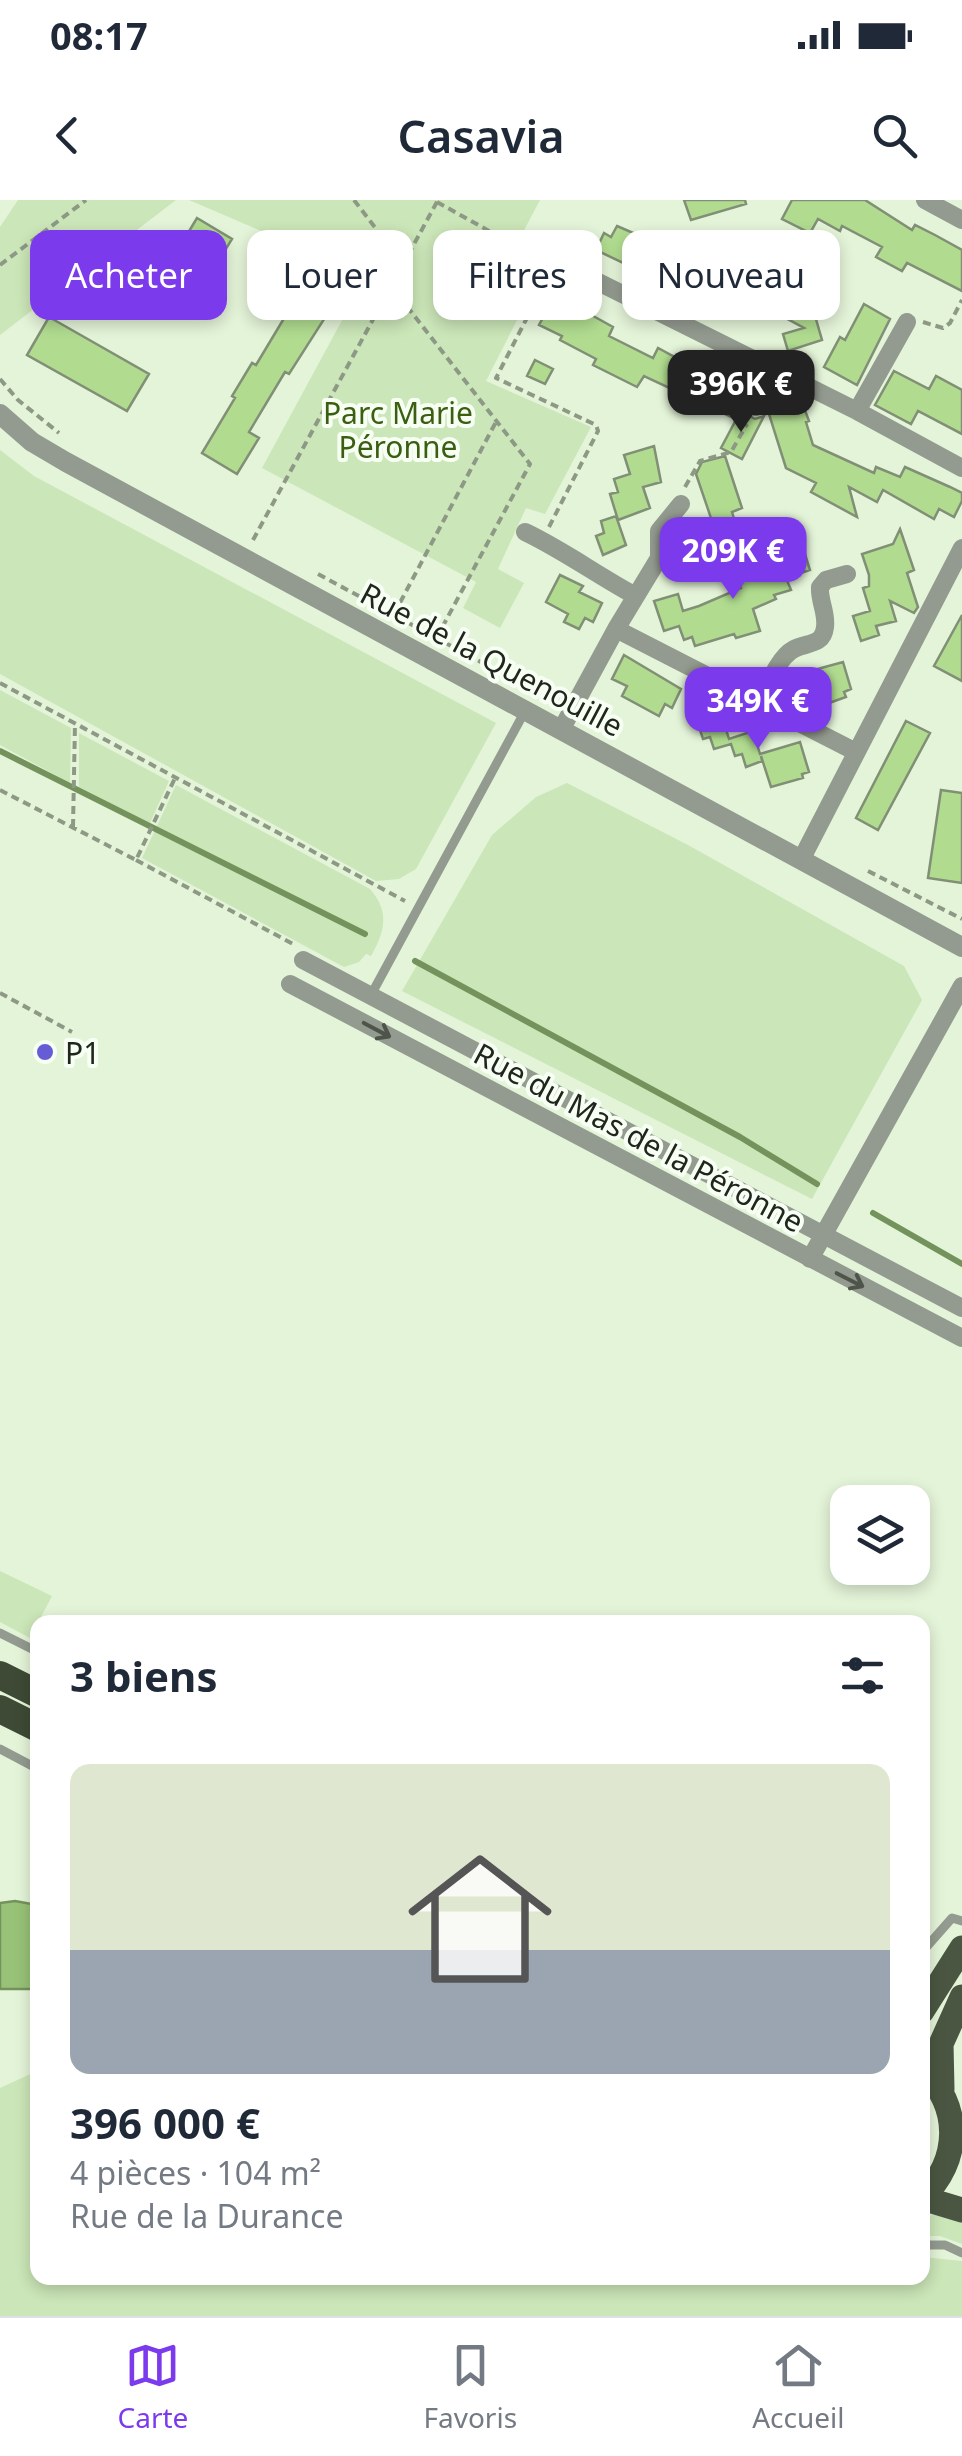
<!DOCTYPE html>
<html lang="fr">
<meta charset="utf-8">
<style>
body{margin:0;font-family:"Noto Sans",sans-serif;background:#f6f6f7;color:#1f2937;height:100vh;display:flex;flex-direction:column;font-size:38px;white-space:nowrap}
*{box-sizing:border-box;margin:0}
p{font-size:32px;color:#747a83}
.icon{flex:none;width:55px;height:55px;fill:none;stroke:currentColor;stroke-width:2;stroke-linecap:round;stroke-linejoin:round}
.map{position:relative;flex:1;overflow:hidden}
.details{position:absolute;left:30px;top:1415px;width:900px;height:670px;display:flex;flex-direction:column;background:#fff;border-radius:20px;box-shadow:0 5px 15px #0003}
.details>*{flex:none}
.top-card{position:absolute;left:30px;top:30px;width:902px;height:90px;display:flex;gap:20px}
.buttons{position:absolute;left:830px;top:1285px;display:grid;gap:20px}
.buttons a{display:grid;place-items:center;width:100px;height:100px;border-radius:20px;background:#fff;box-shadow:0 5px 15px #0003;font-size:50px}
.price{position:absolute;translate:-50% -85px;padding:0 22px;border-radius:20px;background:#7c3aed;color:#fff;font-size:32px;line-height:65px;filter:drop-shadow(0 2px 5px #0008)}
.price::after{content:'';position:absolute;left:50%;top:60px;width:30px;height:22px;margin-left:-15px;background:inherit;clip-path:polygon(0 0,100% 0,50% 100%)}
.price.on{background:#222;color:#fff}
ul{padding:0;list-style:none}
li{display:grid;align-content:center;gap:20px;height:530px;padding:0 40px}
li+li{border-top:2px solid #e0e1e3}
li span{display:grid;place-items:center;height:310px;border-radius:20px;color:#555}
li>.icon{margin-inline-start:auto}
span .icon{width:180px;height:180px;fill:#fffc;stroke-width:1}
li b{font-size:42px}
h2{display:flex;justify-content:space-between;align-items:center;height:120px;padding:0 40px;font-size:42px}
.pill{padding:0 35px;border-radius:20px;background:#fff;box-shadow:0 5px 15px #0003;font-size:35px;line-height:90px}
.pill.on{background:#7c3aed;color:#fff}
.status{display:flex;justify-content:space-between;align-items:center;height:70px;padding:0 50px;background:#fff;direction:ltr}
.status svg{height:28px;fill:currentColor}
header{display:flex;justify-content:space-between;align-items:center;height:130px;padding:0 40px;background:#fff;font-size:45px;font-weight:600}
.tab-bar{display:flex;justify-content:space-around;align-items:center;height:140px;border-top:2px solid #e0e1e3;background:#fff;font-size:28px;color:#747a83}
.tab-bar a{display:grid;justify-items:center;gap:5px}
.tab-bar .on{color:#7c3aed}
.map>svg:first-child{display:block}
.green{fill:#cbe6b8}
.water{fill:#98c277;stroke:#74935c;stroke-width:2.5}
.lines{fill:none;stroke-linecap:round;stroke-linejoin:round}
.stream{stroke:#74935c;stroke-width:6}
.building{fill:#b1dc90;stroke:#808f76;stroke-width:2.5}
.path{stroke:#8d9985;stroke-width:4;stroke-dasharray:8 5;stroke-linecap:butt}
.service{stroke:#939a8f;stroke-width:9}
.minor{stroke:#939a8f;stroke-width:18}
.tertiary{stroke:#939a8f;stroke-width:20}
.primary{stroke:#4a5642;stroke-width:25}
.trunk{stroke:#3e4a35;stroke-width:28}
.oneway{stroke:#4e544a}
.poi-dot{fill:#665cd5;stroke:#f7fef3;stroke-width:4}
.labels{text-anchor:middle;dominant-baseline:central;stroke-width:8;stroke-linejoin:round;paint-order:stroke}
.park-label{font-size:30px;fill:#3a5f11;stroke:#f7fef3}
.street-label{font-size:30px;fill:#20261c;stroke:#f7fef3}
.poi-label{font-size:30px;fill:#20261c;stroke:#f7fef3;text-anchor:start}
</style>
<div class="status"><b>08:17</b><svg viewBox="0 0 49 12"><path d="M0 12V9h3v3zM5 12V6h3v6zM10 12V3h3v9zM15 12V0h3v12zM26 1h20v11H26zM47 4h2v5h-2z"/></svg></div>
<header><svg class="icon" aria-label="back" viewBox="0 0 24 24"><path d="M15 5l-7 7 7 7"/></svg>Casavia<svg class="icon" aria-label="search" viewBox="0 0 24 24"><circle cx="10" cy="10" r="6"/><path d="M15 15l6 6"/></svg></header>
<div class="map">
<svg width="962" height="2116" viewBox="0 0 962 2116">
<rect width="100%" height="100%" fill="#e4f4d8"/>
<path class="green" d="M18,0h158l-176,135v-108z
M189,0h351l-31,59 30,18 -53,104 105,46 -46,87 -19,-6 -28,61 26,14 -24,45 -37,-20 13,-26 -214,-114 104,-192z
M0,250l34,26 462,247 -80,146 -17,10 -23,2 -376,-207z
M0,490l71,38 -1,55 -70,-38z
M79,533l90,48 -19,42 -71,-36z
M567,583l121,62 216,121 18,34 -110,199 -410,-208 90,-156 44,-38z
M176,585l194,104c20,23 15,42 1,67l-5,-2 -7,8 -15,5 -202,-109z
M0,1371l52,25 -22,42 -30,-16z
M37,1871l1,207h884l1,-21 39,4v55h-962v-228z
M935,2015l27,7v22l-22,-8h-17l-1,-20z"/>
<path class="water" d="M15,1701l22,4v84h-37v-86z"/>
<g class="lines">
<path class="stream" d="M0,551l365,183
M415,761l325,176 77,47
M873,1013l89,51"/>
</g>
<path class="building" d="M684,0h61l1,4 -55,16z
M792,0h73l47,30 3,-5 20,10 27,15v41l-55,-28 -5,8 -26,-14 6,-10 -40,-21 -2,5 -22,-12 -8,14 -28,-14z
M197,18l35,21 -43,70 -62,-39 13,-21 28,17z
M617,26l30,13 2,-2 45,22 -5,8 30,15 11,-20 37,19 11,-21 39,20 -10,8 15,52 -34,11 -5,-17 21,-6 -48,-26 -4,7 -23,-10 -3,7 -24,-9 -5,9 -22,-11 3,-6 -82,-39 8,-17 7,4z
M309,66l35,22 -55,86 -4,-2 -36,60 10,6 -22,36 -35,-21 33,-55 -3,-2 20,-33 4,2 36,-60 -5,-2z
M558,90l22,11 -3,6 36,20 -4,9 44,22 5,-10 15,8 8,2 2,-4 37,19 3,-6 32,16 -19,36 -92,-43 -7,11 -44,-22 3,-6 -36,-19 2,-4 -23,-11z
M864,104l26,15 -33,66 -33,-18 16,-30 5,3z
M49,117l100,57 -22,37 -100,-56z
M535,160l18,9 -8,15 -18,-8z
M894,171l35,18 7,-13 26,14v44l-44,-23 -7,13 -36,-19z
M800,197l9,24 -3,1 7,23 61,28 2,-6 24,10 5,-10 45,20 12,6v8l-8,16 -15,-8 -5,10 -51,-29 -6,12 -28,-15 8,30 -46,-25 5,-9 -30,-15 -18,-57 3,-5z
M746,214l9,5 9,-3 -22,43 -21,-11 17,-32z
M654,246l7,36 -18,5 7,21 -32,12 -8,-26 8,-2 -4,-13 16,-5 -6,-19z
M725,256l17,52 -10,4 5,16 -24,7 -6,-16 4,-1 -15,-44 6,-12z
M616,316l10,29 -23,10 -7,-19 8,-3 -3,-12z
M900,329l14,41 -7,3 11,34 -4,6 -24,-12 6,20 -20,5 3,9 -18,6 -8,-25 17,-5 -7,-23 6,-2v-11l-7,-21 31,-10z
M725,331l8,23 -39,13 -7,-24z
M804,351l6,19 -24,8 5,12 -17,5 2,4 -23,10 7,22 -24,7 -2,-4 -39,12 -3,-9 -8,3 -5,-14 -15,5 -10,-30 24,-7 5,17 16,-5 42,-18 -6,-17z
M560,375l23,11 -4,6 23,11 -9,19 -8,-4 -6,11 -15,-7 4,-8 -22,-12z
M962,415v66l-28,-15z
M624,455l57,34 -9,19 -7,-4 -6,12 -37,-20 5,-10 -15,-7z
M843,462l8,27 -7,3 2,5 -17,6 -2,-8 -26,9 -7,-22 10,-3 -1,-6z
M721,514l8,25 24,-8 7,23 40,-12 9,30 -7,2 1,4 -32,9 -10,-31 1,5 -16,6 -4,-13 -7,2 -4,-12 -17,5 -4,-12 -7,2 -6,-18z
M906,521l24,12 -52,97 -22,-12z
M941,590l21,3v90l-34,-5z"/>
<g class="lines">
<path class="path" d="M354,0l49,64
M437,2l79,44 24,3
M0,65l86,-65
M391,86l139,178 -93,173
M923,122l20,6 7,-5 12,-23
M0,179l18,21 41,33
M685,287l15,-26 31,-9 16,-28
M549,327l49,-96 -2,-6 -100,-47 53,-103
M253,340l185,-340
M318,374l220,119
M394,414l103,-194
M0,483l405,218
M0,590l136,70 39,-82
M73,627l2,-104
M136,660l159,85
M868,671l94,48
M0,793l72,39"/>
<path class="service" d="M371,795l154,-284
M0,1433l38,19
M0,1549l38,20
M922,1752l30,-34 10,3
M922,2045h23l17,8"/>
<path class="minor" d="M925,0l37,20
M556,61l301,150 105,57
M756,207l20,-35
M857,211l50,-89
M525,332c38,18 72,43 109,63
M616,429l43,-71v-27l22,-27
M760,504c8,-17 17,-46 34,-55 13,-7 29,-3 31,-22 2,-14 -6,-26 -5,-40l6,-7 21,-6
M561,530l55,-101 240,123
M801,660l161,-312
M303,760l659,348
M290,784l672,354
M810,1059l152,-273"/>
<path class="tertiary" d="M0,214l32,28 34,20 896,485"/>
<path class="primary" d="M922,1811l40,-63
M922,1870c40,34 39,92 0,127
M942,1889l-1,-45 21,-47
M922,1998l40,12"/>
<path class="trunk" d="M0,1475l38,19
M0,1509l38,19"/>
</g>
<defs><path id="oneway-shaft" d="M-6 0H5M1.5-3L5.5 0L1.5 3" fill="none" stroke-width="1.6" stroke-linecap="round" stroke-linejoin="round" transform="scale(2.5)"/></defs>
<g class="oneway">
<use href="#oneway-shaft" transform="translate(377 830) rotate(28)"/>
<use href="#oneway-shaft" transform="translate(850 1080) rotate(27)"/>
</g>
<circle class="poi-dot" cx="45" cy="852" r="10"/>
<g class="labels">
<g class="park-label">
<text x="398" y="212">Parc Marie<tspan x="398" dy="34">Péronne</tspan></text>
</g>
<g class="street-label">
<text transform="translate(492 459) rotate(28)">Rue de la Quenouille</text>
<text transform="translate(639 937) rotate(28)">Rue du Mas de la Péronne</text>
</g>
<g class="poi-label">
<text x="65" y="852">P1</text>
</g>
</g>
</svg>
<div class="buttons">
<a><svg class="icon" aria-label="layers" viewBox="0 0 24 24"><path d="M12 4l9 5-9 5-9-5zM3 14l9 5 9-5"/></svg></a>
</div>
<b class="price on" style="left:741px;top:235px">396K €</b>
<b class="price" style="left:733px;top:402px">209K €</b>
<b class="price" style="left:758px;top:552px">349K €</b>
<div class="top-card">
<a class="pill on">Acheter</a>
<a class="pill">Louer</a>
<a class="pill">Filtres</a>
<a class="pill">Nouveau</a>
</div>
<section class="details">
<h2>3 biens<svg class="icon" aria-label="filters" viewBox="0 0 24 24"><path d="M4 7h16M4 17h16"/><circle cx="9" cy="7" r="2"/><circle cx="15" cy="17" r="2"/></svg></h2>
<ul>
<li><span style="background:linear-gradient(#dfe7d0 60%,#9aa5b1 0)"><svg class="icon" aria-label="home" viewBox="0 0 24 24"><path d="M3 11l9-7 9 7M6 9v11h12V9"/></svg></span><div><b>396 000 €</b><p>4 pièces · 104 m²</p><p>Rue de la Durance</p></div></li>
</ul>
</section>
</div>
<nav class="tab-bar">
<a class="on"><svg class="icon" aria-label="map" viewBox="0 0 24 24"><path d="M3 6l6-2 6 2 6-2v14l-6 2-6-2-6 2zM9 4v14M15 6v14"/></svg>Carte</a>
<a><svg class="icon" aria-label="saved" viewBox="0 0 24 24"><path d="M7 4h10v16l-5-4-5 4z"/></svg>Favoris</a>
<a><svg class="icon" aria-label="home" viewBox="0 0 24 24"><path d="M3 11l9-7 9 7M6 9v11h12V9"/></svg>Accueil</a>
</nav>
